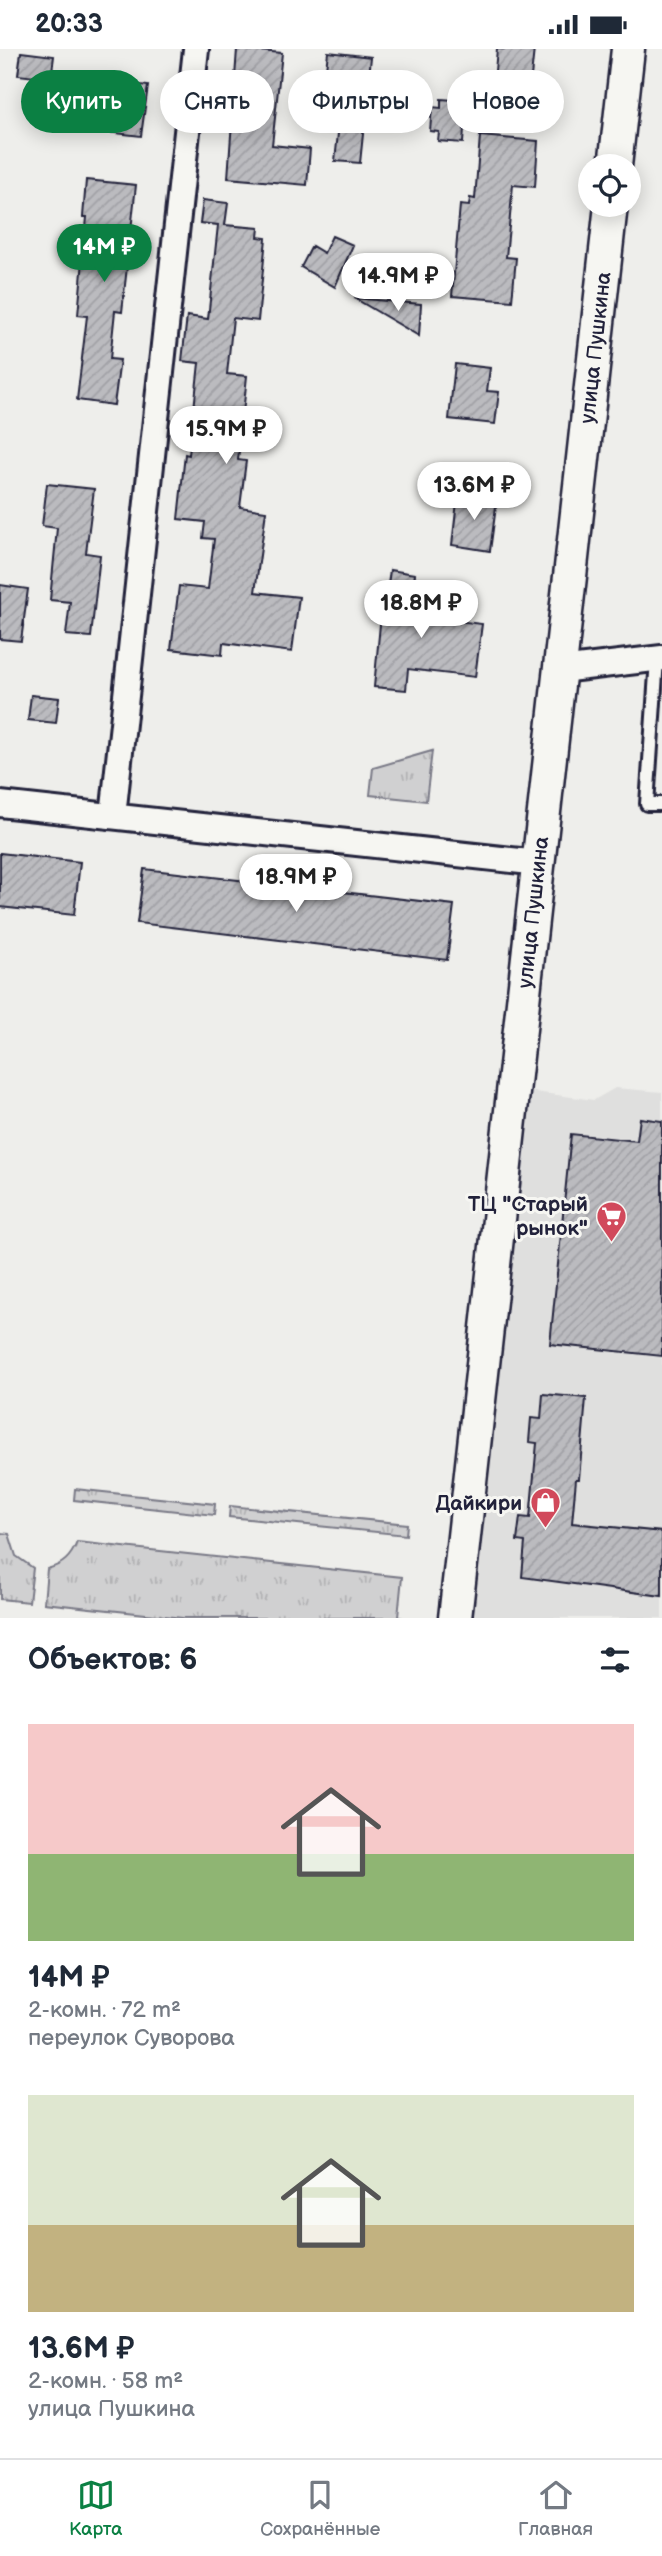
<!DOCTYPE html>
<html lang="ru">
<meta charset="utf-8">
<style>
body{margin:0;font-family:"Balsamiq Sans",sans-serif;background:#f6f6f7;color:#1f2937;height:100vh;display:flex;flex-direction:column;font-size:26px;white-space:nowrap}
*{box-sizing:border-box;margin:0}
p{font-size:23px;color:#747a83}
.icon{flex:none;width:38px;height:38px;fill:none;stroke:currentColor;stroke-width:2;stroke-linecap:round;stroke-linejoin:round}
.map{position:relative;height:1569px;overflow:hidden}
.sheet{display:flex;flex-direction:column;background:#fff;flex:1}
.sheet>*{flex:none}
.hud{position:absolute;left:21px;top:21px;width:621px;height:63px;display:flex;gap:14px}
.controls{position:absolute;left:578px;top:105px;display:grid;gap:14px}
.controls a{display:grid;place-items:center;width:63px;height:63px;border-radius:50%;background:#fff;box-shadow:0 4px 18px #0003;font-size:35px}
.price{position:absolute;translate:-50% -60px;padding:0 16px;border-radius:24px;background:#fff;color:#222;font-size:23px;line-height:46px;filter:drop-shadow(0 2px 4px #0008)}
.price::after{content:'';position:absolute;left:50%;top:42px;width:21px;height:16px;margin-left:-10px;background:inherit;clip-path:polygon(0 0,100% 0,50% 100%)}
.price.active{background:#0b8043;color:#fff}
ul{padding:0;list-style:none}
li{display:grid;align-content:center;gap:14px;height:371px;padding:0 28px}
li span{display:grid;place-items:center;height:217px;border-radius:0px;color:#555}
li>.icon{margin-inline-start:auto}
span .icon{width:126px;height:126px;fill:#fffc;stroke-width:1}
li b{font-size:30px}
h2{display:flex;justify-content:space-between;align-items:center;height:84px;padding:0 28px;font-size:30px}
.chip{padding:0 24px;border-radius:32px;background:#fff;box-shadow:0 4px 18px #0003;font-size:24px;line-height:63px}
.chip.active{background:#0b8043;color:#fff}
.status{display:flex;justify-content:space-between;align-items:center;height:49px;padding:0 35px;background:#fff;direction:ltr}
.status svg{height:19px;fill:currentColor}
.tabs{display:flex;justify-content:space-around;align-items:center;height:98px;border-top:2px solid #e0e1e3;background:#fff;font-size:19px;color:#747a83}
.tabs a{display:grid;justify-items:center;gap:4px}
.tabs .active{color:#0b8043}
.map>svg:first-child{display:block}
.built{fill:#dfdfde}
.grass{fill:url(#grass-tufts);stroke:#797986;stroke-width:2}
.building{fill:url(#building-hatch);stroke:#22223b;stroke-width:2}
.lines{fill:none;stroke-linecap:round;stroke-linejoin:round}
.service-casing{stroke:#22223b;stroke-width:18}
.minor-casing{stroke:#22223b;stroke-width:30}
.tertiary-casing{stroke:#22223b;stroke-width:37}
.service{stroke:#f6f6f2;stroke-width:12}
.minor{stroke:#f6f6f2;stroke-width:24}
.tertiary{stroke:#f6f6f2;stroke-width:32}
.labels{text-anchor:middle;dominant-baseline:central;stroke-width:6;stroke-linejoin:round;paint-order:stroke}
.street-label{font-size:21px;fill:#22223b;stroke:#f6f6f2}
.poi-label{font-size:21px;font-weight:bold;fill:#22223b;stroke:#f6f6f2;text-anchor:end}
</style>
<div class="status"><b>20:33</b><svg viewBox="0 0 49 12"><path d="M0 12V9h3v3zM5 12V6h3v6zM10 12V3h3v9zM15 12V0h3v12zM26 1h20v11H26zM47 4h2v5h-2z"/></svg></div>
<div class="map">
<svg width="662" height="1569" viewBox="0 0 662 1569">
<defs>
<pattern id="grass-tufts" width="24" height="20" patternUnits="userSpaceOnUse" patternTransform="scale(1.75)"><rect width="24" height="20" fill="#d0d0d1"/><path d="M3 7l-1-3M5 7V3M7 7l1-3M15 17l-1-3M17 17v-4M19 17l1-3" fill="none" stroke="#b2b2b4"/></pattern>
<pattern id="building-hatch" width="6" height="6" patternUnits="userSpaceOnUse" patternTransform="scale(1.75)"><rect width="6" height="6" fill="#bbbbbf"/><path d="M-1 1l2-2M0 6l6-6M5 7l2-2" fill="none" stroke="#a0a0a5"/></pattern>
</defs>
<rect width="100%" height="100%" fill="#eeeeeb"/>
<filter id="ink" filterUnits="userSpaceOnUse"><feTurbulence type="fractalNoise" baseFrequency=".0143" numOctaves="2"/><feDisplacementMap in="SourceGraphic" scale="14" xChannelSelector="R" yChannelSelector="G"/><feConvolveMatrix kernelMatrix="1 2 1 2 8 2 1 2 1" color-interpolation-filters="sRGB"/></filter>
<g filter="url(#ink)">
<path class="built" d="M615,1039l47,4v526h-188l53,-527 67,9z"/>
<path class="grass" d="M432,702l-6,50 -56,-6 3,-27z
M75,1440l140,15 -1,11 -140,-15z
M230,1457l177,18 -1,11 -177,-18z
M0,1484l9,1 7,22 17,12 -4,34 -29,-3z
M77,1493l325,35 -4,40 5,1h-220l-139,-15 3,-34c16,-4 24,-12 30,-27z"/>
<path class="building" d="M237,0l45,4 -10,92 38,4 -3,36 -79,-7z
M497,0h37l-4,37 -36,-4z
M21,3l33,4 -3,23 -33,-4z
M328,3l43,5 -11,106 -25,-2 7,-65 -19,-2z
M104,31l44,6 -7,50 -43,-5z
M441,50l25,2 -3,42 -25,-2 1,-9 -9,-1 2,-24 9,1z
M480,87l58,5 -3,46 -22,-2 -7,72 10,1 -4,43 -60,-5 8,-91 9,1 1,-8 5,1z
M86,131l50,5 -14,127 -7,-1 -5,48 10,1 -6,45 -37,-5 10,-84 -9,-1 9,-98h-4z
M203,151l25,3 -3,22 34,3 -1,9 8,1 -8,83 -25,-3 -6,56 20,2 -9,84 8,1 -6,46 26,4 -11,81 44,5 -7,55 -69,-9 -1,12 -51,-6 8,-63 29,3 6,-50 -11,-1 2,-16 -27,-3 7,-65 4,1 10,-92 -17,-2 5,-45 21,3 10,-94 -18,-2z
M332,187l21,9 -18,42 -34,-20 11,-21 12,7z
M354,249l67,6 -2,32z
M455,315l35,4 -3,23 12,1 -4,32 -46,-5z
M47,435l47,5 -8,64 14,2 -9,82 -25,-2 4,-33 -20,-2 7,-72 -15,-2z
M458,444l39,6 -7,52 -38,-6z
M390,521l25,4 -6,41 73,9 -7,53 -67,-8 -2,21 -32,-3 7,-73h3z
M0,536l28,4 -7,52 -21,-2z
M31,646l28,3 -3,25 -28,-3z
M0,804l80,9 -6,53 -74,-8z
M144,820l310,36 -7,55 -310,-37z
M640,1069l22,3v235l-112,-12 21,-210 66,7z
M543,1345l43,4 -7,81h-3l-4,44 90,9v64l-140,-19 3,-35 -8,-1 3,-24 10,1 7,-75 -8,-1 2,-24 10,1z"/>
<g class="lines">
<defs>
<path id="service" d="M657,610l-10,145h15"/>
<path id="minor" d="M560,621l102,-12
M0,755l539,59
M113,767l83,-767"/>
<g id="tertiary">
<path d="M615,117l13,-117"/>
<path id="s1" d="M455,1569l156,-1413"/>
</g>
</defs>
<use href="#service" class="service-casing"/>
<use href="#minor" class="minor-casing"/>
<use href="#tertiary" class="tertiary-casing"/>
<use href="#service" class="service"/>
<use href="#minor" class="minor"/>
<use href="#tertiary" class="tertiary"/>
</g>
</g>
<defs>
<symbol id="supermarket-pin" viewBox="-11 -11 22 30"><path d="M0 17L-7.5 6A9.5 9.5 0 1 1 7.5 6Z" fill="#d1495b" stroke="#f6f6f2"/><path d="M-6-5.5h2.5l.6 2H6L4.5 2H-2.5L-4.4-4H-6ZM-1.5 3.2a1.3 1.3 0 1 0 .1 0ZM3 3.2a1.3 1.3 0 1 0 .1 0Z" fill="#fff"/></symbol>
<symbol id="shop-pin" viewBox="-11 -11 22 30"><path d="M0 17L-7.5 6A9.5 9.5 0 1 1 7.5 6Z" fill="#d1495b" stroke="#f6f6f2"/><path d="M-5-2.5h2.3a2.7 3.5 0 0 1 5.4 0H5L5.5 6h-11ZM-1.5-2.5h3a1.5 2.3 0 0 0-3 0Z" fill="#fff"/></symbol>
</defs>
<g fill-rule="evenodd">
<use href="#supermarket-pin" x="594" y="1150" width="35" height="47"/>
<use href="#shop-pin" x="528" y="1436" width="35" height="47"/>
</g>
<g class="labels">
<g class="street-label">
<text stroke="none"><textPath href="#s1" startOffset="1278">улица Пушкина</textPath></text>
<text stroke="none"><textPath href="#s1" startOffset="710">улица Пушкина</textPath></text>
</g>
<g class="poi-label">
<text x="588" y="1155">ТЦ "Старый<tspan x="588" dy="24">рынок"</tspan></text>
<text x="522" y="1454">Дайкири</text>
</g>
</g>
</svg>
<div class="controls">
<a><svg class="icon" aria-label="locate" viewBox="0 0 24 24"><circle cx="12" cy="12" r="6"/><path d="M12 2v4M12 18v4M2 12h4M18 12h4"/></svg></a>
</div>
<b class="price active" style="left:104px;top:235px">14M ₽</b>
<b class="price" style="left:398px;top:264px">14.9M ₽</b>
<b class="price" style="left:226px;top:417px">15.9M ₽</b>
<b class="price" style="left:474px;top:473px">13.6M ₽</b>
<b class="price" style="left:421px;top:591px">18.8M ₽</b>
<b class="price" style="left:296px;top:865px">18.9M ₽</b>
<div class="hud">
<a class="chip active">Купить</a>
<a class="chip">Снять</a>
<a class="chip">Фильтры</a>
<a class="chip">Новое</a>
</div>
</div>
<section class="sheet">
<h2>Объектов: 6<svg class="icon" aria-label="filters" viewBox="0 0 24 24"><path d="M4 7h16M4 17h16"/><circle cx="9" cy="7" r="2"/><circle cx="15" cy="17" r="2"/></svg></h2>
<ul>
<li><span style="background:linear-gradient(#f6c9c9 60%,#8fb573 0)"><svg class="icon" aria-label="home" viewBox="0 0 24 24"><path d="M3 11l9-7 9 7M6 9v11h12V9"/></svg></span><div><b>14M ₽</b><p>2-комн. · 72 m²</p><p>переулок Суворова</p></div></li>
<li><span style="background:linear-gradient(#dfe7d0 60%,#c2b280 0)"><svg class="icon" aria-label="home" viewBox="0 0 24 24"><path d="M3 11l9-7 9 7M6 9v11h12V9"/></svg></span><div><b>13.6M ₽</b><p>2-комн. · 58 m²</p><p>улица Пушкина</p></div></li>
</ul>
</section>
<nav class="tabs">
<a class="active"><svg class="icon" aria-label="map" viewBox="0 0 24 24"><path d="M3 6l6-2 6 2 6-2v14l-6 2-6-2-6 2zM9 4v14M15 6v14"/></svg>Карта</a>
<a><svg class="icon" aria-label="saved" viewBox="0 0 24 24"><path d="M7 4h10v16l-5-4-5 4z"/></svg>Сохранённые</a>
<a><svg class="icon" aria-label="home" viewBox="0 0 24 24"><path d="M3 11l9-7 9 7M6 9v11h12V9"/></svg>Главная</a>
</nav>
